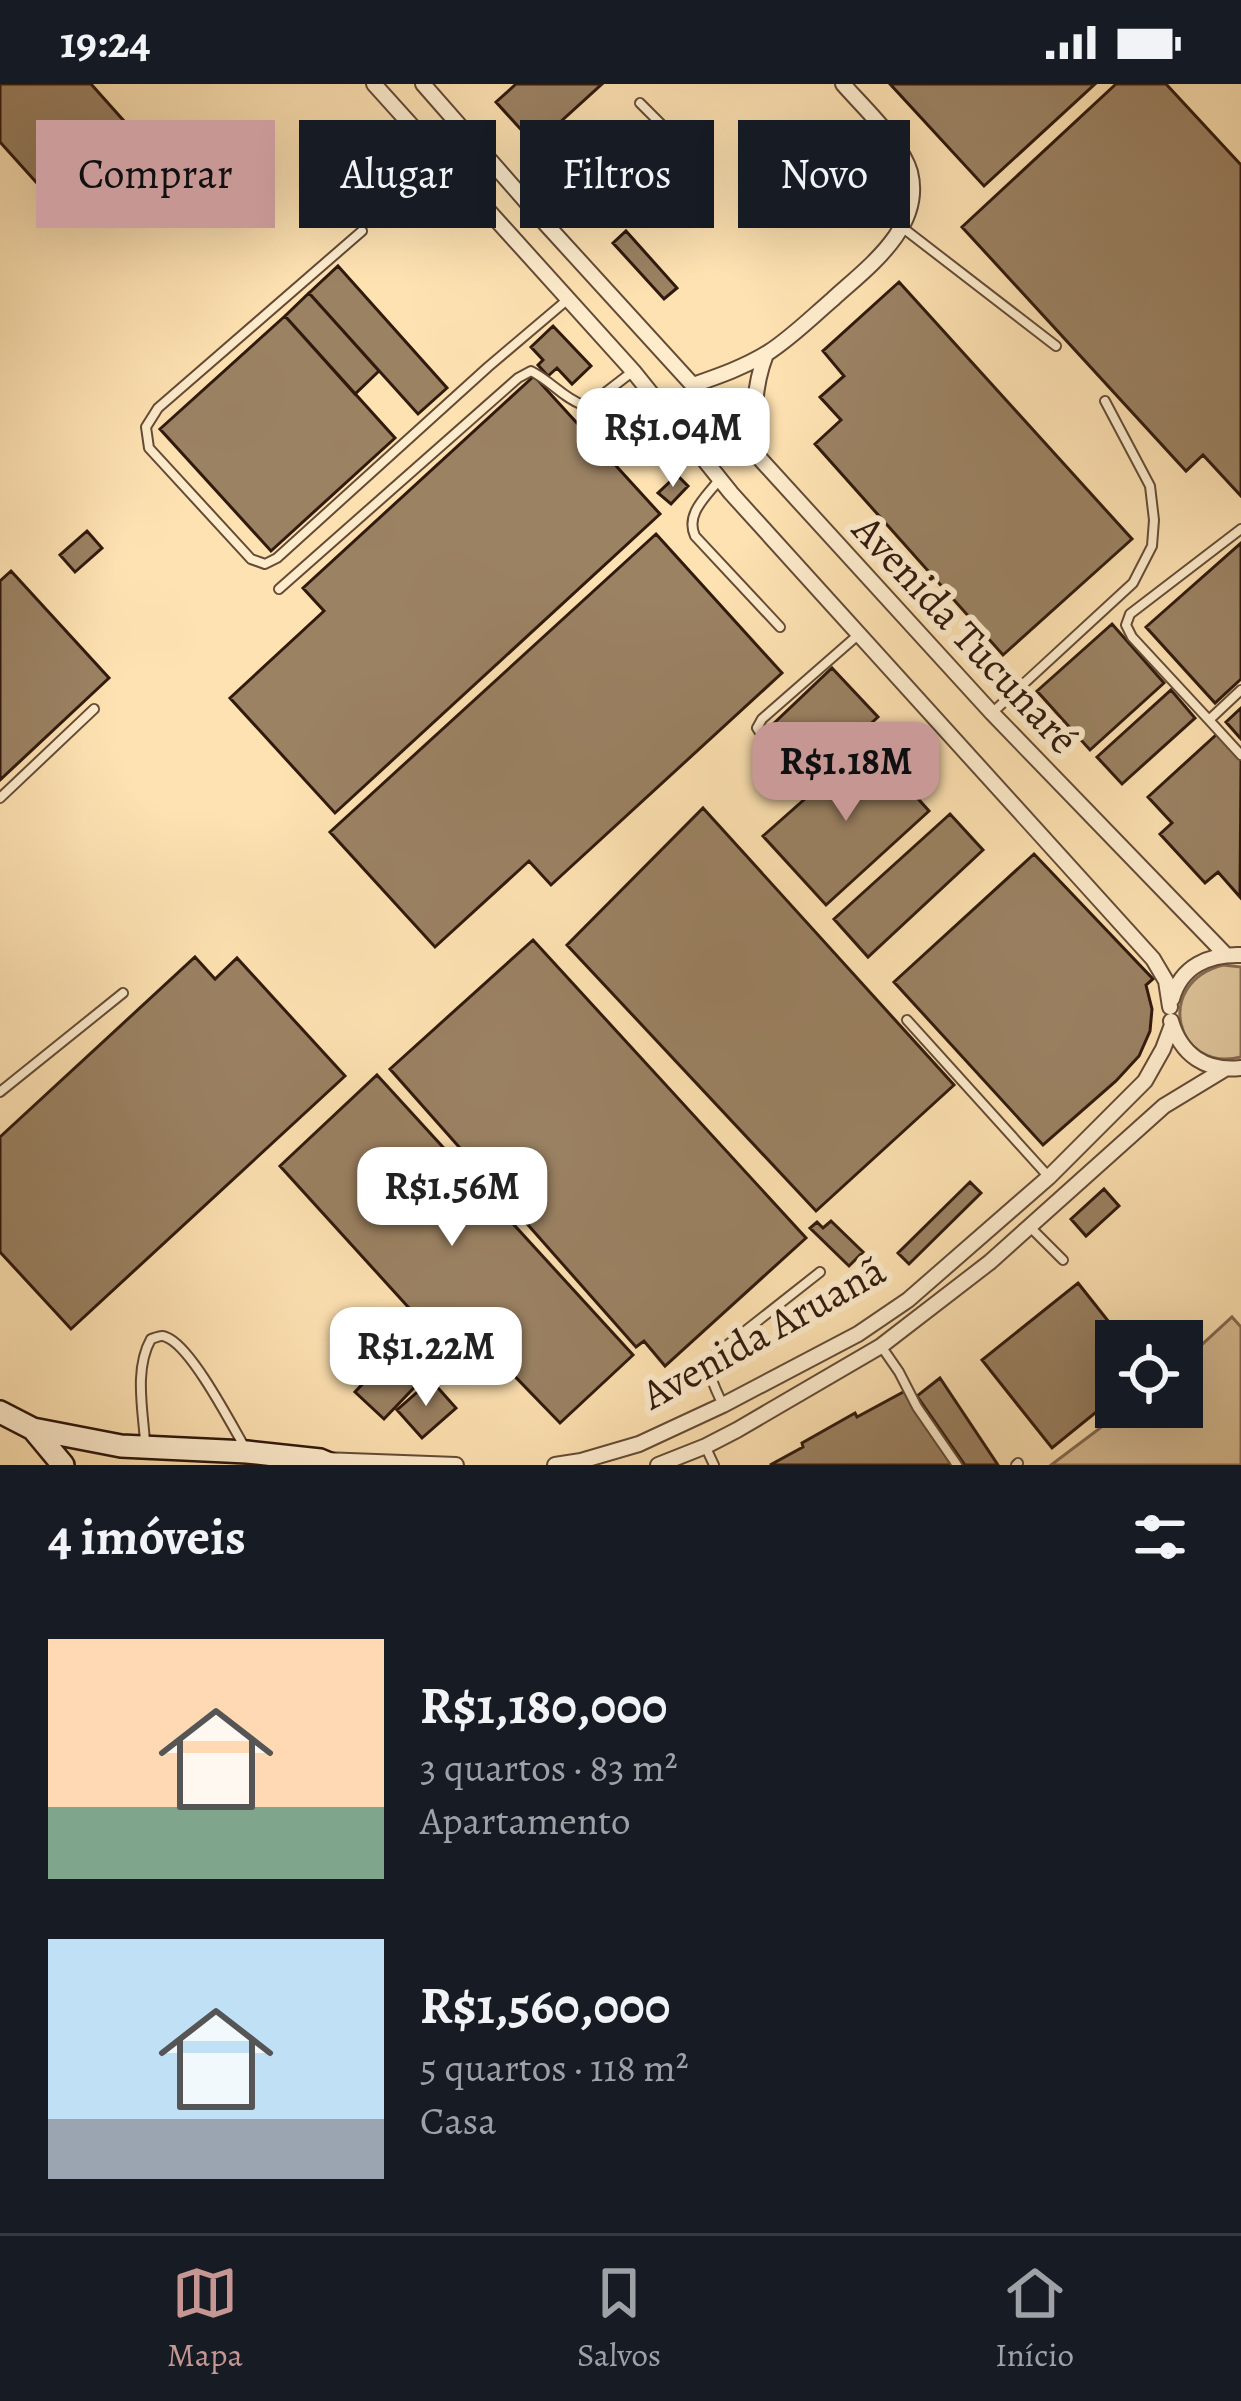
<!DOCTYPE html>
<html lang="pt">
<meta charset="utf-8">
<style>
body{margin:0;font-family:Alegreya,serif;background:#20242c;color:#f1f3f6;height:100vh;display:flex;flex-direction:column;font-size:45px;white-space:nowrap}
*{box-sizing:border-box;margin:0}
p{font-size:39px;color:#9ea1a6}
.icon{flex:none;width:66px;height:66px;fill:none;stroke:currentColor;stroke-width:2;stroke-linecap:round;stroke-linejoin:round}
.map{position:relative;height:1381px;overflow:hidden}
.side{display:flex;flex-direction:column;background:#171b24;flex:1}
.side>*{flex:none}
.banner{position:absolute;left:36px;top:36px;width:1170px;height:108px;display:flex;gap:24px}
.controls{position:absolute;left:1095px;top:1236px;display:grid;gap:24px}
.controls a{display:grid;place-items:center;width:108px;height:108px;border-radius:0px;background:#171b24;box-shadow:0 12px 48px #0002;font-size:60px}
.price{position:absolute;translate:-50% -102px;padding:0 27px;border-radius:24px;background:#fff;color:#222;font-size:39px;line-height:78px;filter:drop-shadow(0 3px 6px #0008)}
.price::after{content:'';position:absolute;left:50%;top:72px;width:36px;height:27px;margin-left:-18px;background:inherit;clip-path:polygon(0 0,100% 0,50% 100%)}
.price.active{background:#c59692;color:#111}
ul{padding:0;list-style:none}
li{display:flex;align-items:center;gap:36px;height:300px;padding:0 48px}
li span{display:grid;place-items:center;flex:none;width:336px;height:240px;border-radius:0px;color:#555}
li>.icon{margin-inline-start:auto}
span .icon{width:144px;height:144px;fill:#fffc;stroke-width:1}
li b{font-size:51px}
h2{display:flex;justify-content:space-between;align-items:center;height:144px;padding:0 48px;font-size:51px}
.chip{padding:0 42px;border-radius:0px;background:#171b24;box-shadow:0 12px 48px #0002;font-size:42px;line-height:108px}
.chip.active{background:#c59692;color:#111}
.status{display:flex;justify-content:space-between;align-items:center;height:84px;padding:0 60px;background:#171b24;direction:ltr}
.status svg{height:33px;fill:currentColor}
.menu{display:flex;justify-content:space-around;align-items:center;height:168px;border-top:3px solid #363941;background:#171b24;font-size:33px;color:#9ea1a6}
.menu a{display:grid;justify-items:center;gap:6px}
.menu .active{color:#c59692}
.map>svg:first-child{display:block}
.green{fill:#dbc096;stroke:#866c52;stroke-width:3}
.building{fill:#9b8263;stroke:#30190d;stroke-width:3}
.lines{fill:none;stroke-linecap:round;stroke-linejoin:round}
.lane-casing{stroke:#644b36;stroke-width:12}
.street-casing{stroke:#644b36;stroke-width:18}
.secondary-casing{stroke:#30190d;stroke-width:26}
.lane{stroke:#feeccd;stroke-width:8}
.street{stroke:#feeccd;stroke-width:14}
.secondary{stroke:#feeccd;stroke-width:21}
.labels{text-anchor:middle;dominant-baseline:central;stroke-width:12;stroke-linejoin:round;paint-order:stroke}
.street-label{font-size:42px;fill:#30190d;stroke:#feeccd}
</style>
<div class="status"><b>19:24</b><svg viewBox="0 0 49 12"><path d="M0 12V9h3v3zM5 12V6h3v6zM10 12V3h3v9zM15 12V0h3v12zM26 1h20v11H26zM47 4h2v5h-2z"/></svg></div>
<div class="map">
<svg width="1241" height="1381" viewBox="0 0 1241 1381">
<rect width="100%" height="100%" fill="#fee2b2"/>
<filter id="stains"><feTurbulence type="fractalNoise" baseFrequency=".00167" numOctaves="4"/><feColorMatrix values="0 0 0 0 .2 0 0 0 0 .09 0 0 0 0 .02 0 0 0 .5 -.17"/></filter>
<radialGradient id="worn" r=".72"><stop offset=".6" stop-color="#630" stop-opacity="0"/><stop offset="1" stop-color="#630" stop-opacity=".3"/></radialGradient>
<path class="green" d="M1223,881l18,2v90c-66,16 -88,-74 -18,-92z
M1232,1233l9,10v138h-190l77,-58h54v-44z"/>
<path class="building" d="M0,0h91l41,46 -79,71 -53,-59z
M516,0h86l-67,61 -39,-43z
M890,0h205l-111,102z
M1116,0h50l75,81v331l-38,-41 -17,16 -224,-244z
M626,147l51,57 -13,11 -51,-56z
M338,182l109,122 -29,26 -109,-121z
M899,198l233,257 -129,116 -188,-211 26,-24 -21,-23 24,-21 -21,-25z
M309,209l70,78 -24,23 -70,-78z
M285,232l110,122 -124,113 -111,-122z
M553,242l38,40 -19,18 -15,-16 -9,8 -10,-11 5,-5 -12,-13z
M534,292l126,138 -325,299 -105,-115 94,-87 -21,-23z
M677,391l11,11 -17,18 -13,-11z
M87,447l15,17 -27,24 -15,-17z
M656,450l126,139 -231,212 -22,-24 -94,86 -105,-115z
M1241,459v136l-26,24 -69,-76z
M11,487l98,107 -109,102v-199z
M1112,540l52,59 -74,67 -53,-59z
M832,584l46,49 -63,58 -44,-49z
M1171,606l24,28 -73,66 -25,-27z
M1241,624v31l-15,-17z
M1217,650l24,26 -1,137 -22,-25 -13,11 -45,-49 12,-11 -24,-26z
M868,659l61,68 -103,94 -63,-69z
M703,724l251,277 -138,126 -249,-266z
M950,730l33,36 -115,107 -34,-38z
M1034,770l119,125 -7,6 6,24 -2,22 -11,25 -23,25 -73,64 -149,-163z
M533,856l273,298 -141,128 -21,-25 -8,6 -246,-278z
M195,873l20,22 22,-21 108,118 -274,253 -71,-77v-115z
M377,991l256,280 -73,68 -88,-91 -23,20 -169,-186z
M970,1098l11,11 -72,71 -11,-11z
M1104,1105l15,17 -33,30 -15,-17z
M831,1137l32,31 -14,14 -39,-38 7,-6 6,6z
M1078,1199l46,58h-8v55l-64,52 -70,-88z
M401,1259l29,28 -46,48 -29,-27z
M940,1294l58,87h-33l-48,-69z
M431,1296l25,28 -34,30 -25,-28z
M907,1306l45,75h-182l33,-18 -1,-4 53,-30 2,4z"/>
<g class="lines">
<defs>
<path id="lane" d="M640,19l21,21
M903,144l153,118
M362,147l-204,177 -12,19 3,21 102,111 14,5 12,-6 211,-191 79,-67
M719,396c-13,17 -34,34 -24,56l85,91
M279,505l239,-211 13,-7c20,10 32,27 52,34l14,-6 35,-27
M1241,606l-32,30 32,35
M993,628l140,-129 19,-37 2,-26 -4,-34 -45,-85
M1209,636l-77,-83 -6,-12 4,-11 111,-85
M763,653l-6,-9 5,-9 96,-84
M0,714l94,-89
M907,936l141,156
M0,1008l123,-99
M1030,1143l33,33
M881,1262l18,26 18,35 40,58
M722,1319c-8,-18 -17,-30 -6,-49l104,-82
M145,1358c-2,-32 -11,-73 6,-103 10,-3 10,-5 19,0 24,14 59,81 74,107
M706,1364l8,17
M1016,1381l2,-2"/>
<path id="street" d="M374,0l259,287 98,122 422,466 13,22 4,26
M423,0l121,138 448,491 234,242
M693,301c26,-9 52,-18 76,-33 23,-15 43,-35 64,-53 35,-32 91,-72 77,-127 -8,-29 -47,-65 -67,-88
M757,371c-4,-36 -4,-67 9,-101
M1172,915c9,-33 37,-45 69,-44
M1171,937c10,34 35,51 70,47
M323,1376l133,5
M555,1381l26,-4 58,-17 84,-39 135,-71 50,-34 141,-123 96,-96 18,-32 9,-24
M658,1381l48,-19 31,-16 144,-84 109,-84 174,-156 61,-37"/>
<path id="secondary" d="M0,1328l33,17 88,17 126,6 73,8 12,5
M33,1345l30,36"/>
</defs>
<use href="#lane" class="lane-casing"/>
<use href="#street" class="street-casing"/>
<use href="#secondary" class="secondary-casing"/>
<use href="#lane" class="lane"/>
<use href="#street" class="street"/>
<use href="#secondary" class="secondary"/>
</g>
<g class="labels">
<g class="street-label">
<text transform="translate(966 550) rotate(47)">Avenida Tucunaré</text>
<text transform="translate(763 1248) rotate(-29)">Avenida Aruanã</text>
</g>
</g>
<rect width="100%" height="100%" filter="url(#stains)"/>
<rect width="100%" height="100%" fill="url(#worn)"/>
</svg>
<div class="controls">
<a><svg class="icon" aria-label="locate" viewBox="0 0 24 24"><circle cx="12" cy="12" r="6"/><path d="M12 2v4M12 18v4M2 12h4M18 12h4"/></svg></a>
</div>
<b class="price" style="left:673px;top:406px">R$1.04M</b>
<b class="price active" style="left:846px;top:740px">R$1.18M</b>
<b class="price" style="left:452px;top:1165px">R$1.56M</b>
<b class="price" style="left:426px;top:1325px">R$1.22M</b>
<div class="banner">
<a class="chip active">Comprar</a>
<a class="chip">Alugar</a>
<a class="chip">Filtros</a>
<a class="chip">Novo</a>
</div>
</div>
<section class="side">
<h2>4 imóveis<svg class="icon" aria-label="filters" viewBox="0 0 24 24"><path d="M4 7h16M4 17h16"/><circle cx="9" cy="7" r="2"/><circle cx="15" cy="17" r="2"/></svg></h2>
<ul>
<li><span style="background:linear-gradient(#ffd9b3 70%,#7fa58c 0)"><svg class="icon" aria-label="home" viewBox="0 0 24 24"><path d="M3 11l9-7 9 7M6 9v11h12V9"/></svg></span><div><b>R$1,180,000</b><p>3 quartos · 83 m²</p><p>Apartamento</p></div></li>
<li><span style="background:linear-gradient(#bfe0f5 75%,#9aa5b1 0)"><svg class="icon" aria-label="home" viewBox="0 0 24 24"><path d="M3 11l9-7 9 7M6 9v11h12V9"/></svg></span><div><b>R$1,560,000</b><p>5 quartos · 118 m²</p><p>Casa</p></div></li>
</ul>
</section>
<nav class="menu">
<a class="active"><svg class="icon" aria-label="map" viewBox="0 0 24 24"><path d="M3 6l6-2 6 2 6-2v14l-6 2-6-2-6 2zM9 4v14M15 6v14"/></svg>Mapa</a>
<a><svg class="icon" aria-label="saved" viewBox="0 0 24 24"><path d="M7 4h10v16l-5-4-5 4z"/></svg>Salvos</a>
<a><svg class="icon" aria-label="home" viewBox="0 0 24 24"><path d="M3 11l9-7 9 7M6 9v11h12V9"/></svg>Início</a>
</nav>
